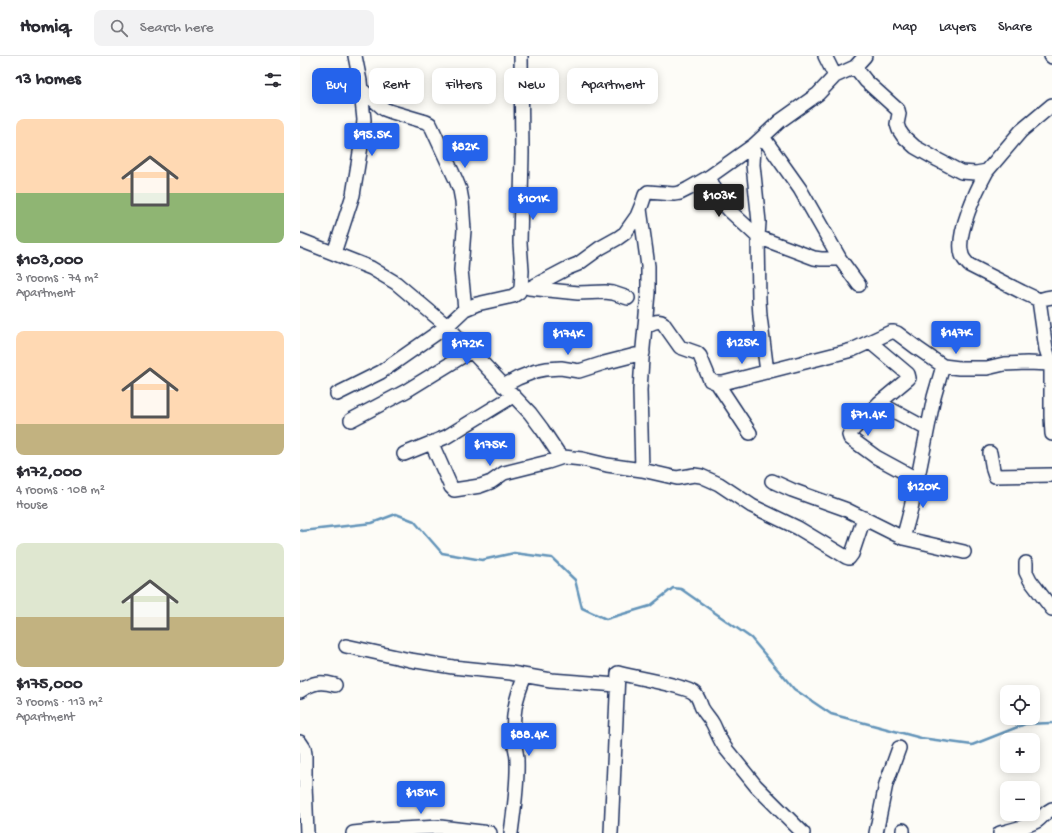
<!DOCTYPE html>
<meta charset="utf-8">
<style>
body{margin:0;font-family:"Gochi Hand",sans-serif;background:#f2f2f3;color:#2b2b33;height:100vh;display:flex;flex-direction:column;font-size:15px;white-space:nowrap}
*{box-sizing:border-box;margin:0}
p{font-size:13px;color:#7c7c81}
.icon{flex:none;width:22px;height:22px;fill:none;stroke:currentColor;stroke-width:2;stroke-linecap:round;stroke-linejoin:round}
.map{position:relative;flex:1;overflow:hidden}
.details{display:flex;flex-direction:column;background:#fff;width:300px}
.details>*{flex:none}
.banner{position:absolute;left:12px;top:12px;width:380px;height:36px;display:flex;gap:8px}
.tools{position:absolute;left:700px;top:629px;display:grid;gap:8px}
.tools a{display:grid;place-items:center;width:40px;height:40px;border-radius:8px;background:#fff;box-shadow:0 2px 10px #0003;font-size:20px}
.price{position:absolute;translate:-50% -34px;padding:0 9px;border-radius:4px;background:#2563eb;color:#fff;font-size:13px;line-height:26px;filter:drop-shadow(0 1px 2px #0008)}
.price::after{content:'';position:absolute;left:50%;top:24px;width:12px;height:9px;margin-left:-6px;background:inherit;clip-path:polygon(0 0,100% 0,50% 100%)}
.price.selected{background:#222;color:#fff}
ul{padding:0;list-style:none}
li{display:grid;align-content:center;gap:8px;height:212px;padding:0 16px}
li span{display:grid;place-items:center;height:124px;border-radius:8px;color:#555}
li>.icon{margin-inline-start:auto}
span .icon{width:72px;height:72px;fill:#fffc;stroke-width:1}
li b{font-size:17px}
h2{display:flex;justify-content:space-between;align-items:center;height:48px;padding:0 16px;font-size:17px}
.pill{padding:0 14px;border-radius:8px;background:#fff;box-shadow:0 2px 10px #0003;font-size:14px;line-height:36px}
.pill.selected{background:#2563eb;color:#fff}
header{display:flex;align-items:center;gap:24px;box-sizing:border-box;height:56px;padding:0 20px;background:#fff;border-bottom:1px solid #e1e1e2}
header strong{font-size:19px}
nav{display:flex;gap:22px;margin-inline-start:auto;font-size:14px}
.search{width:280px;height:36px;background:#f2f2f3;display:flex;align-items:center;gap:10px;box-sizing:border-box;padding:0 14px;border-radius:8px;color:#7c7c81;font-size:15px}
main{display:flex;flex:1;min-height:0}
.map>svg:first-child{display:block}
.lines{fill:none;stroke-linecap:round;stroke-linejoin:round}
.stream{stroke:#6394b9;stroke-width:2.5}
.minor-casing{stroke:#1b2f5e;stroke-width:16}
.minor{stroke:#fdfcf7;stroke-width:13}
</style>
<header>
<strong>Homiq</strong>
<div class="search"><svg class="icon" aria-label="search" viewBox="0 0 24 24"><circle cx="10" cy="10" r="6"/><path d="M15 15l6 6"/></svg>Search here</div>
<nav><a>Map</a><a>Layers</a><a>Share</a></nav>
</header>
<main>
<section class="details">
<h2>13 homes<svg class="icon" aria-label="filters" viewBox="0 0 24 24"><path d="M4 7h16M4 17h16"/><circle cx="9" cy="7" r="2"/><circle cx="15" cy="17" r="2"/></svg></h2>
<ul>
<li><span style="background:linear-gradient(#ffd9b3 60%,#8fb573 0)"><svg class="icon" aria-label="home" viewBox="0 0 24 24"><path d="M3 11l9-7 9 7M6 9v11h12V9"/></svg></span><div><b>$103,000</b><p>3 rooms · 74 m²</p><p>Apartment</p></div></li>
<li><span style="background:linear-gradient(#ffd9b3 75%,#c2b280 0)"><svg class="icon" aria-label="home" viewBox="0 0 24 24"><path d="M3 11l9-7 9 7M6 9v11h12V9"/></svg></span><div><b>$172,000</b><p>4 rooms · 108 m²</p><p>House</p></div></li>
<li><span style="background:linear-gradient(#dfe7d0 60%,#c2b280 0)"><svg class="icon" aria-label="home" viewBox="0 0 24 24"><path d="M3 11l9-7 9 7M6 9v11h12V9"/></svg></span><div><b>$175,000</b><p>3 rooms · 113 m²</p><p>Apartment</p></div></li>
</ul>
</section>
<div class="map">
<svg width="752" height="777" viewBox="0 0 752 777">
<rect width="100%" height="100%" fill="#fdfcf7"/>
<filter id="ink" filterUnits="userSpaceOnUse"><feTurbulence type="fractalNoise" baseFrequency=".025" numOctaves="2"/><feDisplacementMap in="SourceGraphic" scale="8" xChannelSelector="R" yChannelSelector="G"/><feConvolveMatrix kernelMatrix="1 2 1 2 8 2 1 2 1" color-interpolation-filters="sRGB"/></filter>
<g filter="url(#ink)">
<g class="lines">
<path class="stream" d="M0,474l2,1 70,-8 24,-9 18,7 28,32 40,7 32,-7 38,5 23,22 7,28 24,11 44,-13 23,-18 8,1 70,49 43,51 37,25 90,24 51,7 53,-21 27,-1"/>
<defs>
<path id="minor" d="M525,0l10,20
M751,0l1,1
M555,11l11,14 32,29 1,4 -2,10 2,6 4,6 12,11 23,13 23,12 15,1 11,-2 34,-40 31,-26
M61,33l23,20 8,3 34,10 4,2 2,4 24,52 4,10 2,11 2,29 -3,40 4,39
M463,81l37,52 40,70 19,26
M454,89l-1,20 6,57 -1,15 1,63 1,16 7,56
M687,115c-10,18 -32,64 -25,84 1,4 4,7 7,10l53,27 17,8 7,-2 6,-1
M409,121l11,23 11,12 27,25 56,21 7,1h19
M340,153l8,57v27l-6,66 -2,31 2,80
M0,184l71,28 25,15 51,43 24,25 59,62 12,16 16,24 5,4 19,2 25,6 35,5 35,8 17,-3 7,1 18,8 33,22 46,22 48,29 3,1 3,-4 12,-36
M34,197l19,-58 9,-55 2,-20 -4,-39 -5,-25
M229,232l49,5 27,-1 8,1 15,5
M230,232l38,-20 10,-4 22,-16 18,-10 7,-5 12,-17 5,-12 3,-9 3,-3 26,2 6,-1 8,-4 21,-12 45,-32 26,-24 38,-27 17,-18 20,-9 10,-11
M739,244l7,49 5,15v52l1,18
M345,270c6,-2 13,-7 18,-3l17,24 17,6 3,3 10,24 7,3h6l129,-33 39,-18h3l3,1 20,15 26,18 16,2h28l17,-4 23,-1 25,1
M570,286l38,32 1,4 -30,25 -29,30 -1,2 1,3 26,19 35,19h4l4,-4 15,-75 9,-31
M417,327l33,50
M203,330l15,-8 18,-7 10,-2 15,-1 18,3 25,-8 39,-10
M37,338l44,-22 66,-46 18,-17 12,-5 36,-8 6,-4 2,-4 1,-17 -2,-28 2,-90 -1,-97
M579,347l48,26
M51,364l55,-29 65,-40
M132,388l19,43 3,3 26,-4 11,-4 13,-9 44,-11 15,-5
M690,397l3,17 2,6 57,-1
M104,398l42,-17 67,-41
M472,425l20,9 53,19 58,29 61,14
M603,482c5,-17 13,-44 12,-62
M726,507v9l4,8 22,29
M46,590l64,14 43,7 58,6 40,7 66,5
M0,635c14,-9 20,-10 35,-6
M0,686l4,6 1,6v31l2,48
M53,777l28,-3 59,-3 50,6
M211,777c3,-24 7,-49 6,-73 0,-6 -2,-12 -3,-19 -2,-25 1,-42 11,-65
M311,777l7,-160c14,4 70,13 77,21 4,4 5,10 7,14 3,6 8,10 11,16 4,8 7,17 13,25l30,37 47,47
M576,777l10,-49 13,-36
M603,777v-3
M700,777c12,-3 26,-6 37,-12 6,-4 7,-8 15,-12"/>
</defs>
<use href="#minor" class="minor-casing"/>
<use href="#minor" class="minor"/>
</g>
</g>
</svg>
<div class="tools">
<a><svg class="icon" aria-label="locate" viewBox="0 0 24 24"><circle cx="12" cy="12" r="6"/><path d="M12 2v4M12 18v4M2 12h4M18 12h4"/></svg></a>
<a>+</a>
<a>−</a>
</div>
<b class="price" style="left:72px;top:101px">$95.5K</b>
<b class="price" style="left:165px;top:113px">$82K</b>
<b class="price selected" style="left:419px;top:162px">$103K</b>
<b class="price" style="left:233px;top:165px">$101K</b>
<b class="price" style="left:656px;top:299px">$147K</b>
<b class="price" style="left:268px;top:300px">$174K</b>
<b class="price" style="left:442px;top:309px">$125K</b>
<b class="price" style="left:167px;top:310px">$172K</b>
<b class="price" style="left:568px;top:381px">$71.4K</b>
<b class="price" style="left:190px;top:411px">$175K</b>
<b class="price" style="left:623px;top:453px">$120K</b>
<b class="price" style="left:229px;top:701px">$88.4K</b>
<b class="price" style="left:121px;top:759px">$151K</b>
<div class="banner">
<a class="pill selected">Buy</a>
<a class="pill">Rent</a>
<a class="pill">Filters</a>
<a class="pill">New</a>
<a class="pill">Apartment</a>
</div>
</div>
</main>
